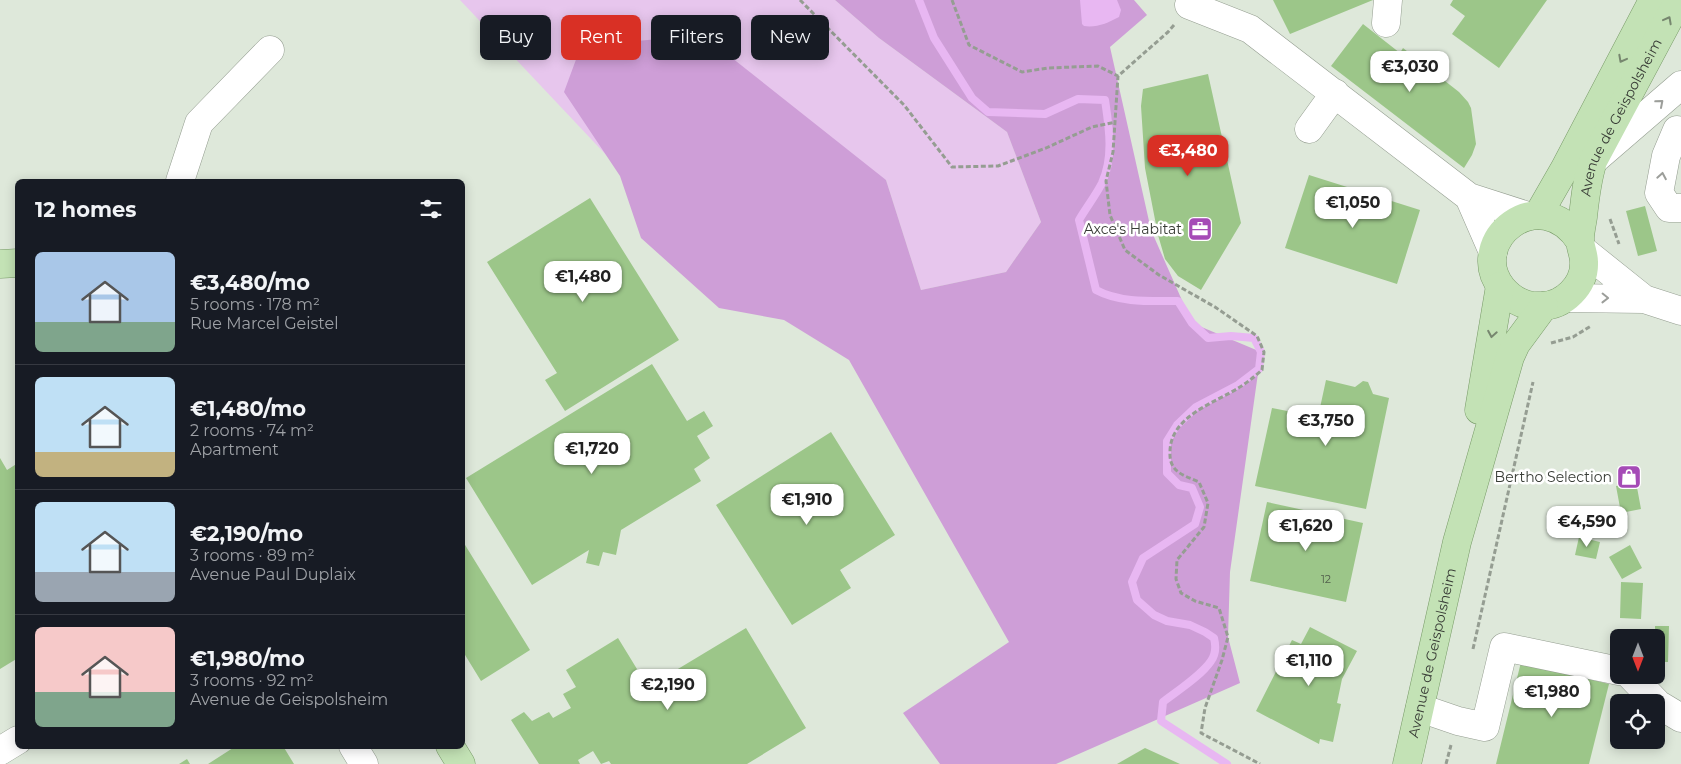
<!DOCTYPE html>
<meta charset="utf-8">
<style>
body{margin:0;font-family:Montserrat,sans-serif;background:#242831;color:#f1f3f6;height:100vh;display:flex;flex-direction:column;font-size:19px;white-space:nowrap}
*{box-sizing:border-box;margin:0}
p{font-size:16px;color:#9ea1a6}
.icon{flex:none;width:28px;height:28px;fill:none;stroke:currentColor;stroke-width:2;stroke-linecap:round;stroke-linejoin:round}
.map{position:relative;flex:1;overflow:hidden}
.details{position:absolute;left:15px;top:179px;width:450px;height:570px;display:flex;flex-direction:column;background:#171b24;border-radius:8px;box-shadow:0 2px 12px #0003}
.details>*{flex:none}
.banner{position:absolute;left:480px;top:15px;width:475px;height:45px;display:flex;gap:10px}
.needle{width:32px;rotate:180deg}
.controls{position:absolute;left:1610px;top:629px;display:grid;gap:10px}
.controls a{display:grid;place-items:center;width:55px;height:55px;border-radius:8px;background:#171b24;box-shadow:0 2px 12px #0003;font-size:25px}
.price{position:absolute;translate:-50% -42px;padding:0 11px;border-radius:10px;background:#fff;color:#222;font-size:16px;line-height:32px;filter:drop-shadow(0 1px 2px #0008)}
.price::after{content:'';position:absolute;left:50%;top:30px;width:15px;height:11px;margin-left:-8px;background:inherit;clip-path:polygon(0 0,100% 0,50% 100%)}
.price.active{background:#d93025;color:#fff}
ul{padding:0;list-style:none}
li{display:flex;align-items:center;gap:15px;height:125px;padding:0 20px}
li+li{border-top:1px solid #363941}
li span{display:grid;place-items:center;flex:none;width:140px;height:100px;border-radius:8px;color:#555}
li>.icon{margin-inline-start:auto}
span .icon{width:60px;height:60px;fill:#fffc;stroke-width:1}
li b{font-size:21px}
h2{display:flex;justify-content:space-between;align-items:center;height:60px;padding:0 20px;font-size:21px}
.pill{padding:0 18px;border-radius:8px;background:#171b24;box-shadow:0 2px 12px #0003;font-size:18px;line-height:45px}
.pill.active{background:#d93025;color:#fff}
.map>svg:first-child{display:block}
.green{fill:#e7c6ed}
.forest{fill:#ce9ed7}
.water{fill:#e8b7f2}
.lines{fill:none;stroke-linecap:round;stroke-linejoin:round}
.stream{stroke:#e8b7f2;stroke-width:8}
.building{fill:#9cc689}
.minor-casing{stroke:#949d90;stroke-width:29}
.major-casing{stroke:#789b68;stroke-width:29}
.path{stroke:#959d92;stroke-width:3;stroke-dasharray:5 2.5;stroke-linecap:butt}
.minor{stroke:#fff;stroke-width:28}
.major{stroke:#c3e2b5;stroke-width:28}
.oneway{stroke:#77876f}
.oneway2{stroke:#9c9e9a}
.labels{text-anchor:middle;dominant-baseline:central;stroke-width:5;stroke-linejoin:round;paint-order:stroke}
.number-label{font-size:11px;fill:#515e4b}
.street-label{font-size:14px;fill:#383c36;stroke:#fff}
.poi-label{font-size:14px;fill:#383c36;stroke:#fff;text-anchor:end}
</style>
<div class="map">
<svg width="1681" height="764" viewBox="0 0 1681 764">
<rect width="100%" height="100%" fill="#dee8da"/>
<path class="green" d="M460,0h375l44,38 128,94 34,90 -35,50 -85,18 -35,-110 -321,-88 43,65z"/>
<path class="forest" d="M835,0h299l13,15 -37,32 41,183 41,93 69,29 -31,220 -2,65 12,46 -184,81h-116l-37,-51 106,-71 -160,-282 -65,-40 -65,-12 -78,-70 -21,-62 -56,-84 17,-46 122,-11 183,145 35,110 85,-18 35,-50 -34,-90 -128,-94z"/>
<path class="water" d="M1080,0h37l4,10 -2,7c-11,6 -23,11 -35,9l-2,-2z"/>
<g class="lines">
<path class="stream" d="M919,0l15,38 38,60 16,14 57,2 33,-15 27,1c4,27 9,57 -3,83 -6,12 -16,25 -23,37l17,70c24,13 55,11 82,11l14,22 16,15 23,-2 23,2 7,14 -2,17 -21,16 -42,22 -19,18 -10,16v32l12,12 13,3 8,19 -5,17 -52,34 -11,24 5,18 17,15 13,6 23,4 15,7 9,6c2,8 2,16 -3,23 -10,15 -34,30 -48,41l-2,19 66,43"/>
</g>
<path class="building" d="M1273,0h100l-83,34z
M1453,0h94l-48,68 -47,-34 13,-18 -15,-11z
M1363,24l37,29 3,-5 56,44 9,10 3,6 5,36 -4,11 -8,13 -133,-102z
M1208,74l33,149 -40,67 -23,-14 -13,-17 -7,-24 -13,-67 -4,-62 2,-17z
M1309,175l111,35 -23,74 -112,-36z
M590,198l89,142 -114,71 -20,-31 12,-7 -70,-111z
M1645,206l12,45 -19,5 -12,-45z
M652,364l35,57 17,-10 9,15 -16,10 13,22 -16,11 7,12 -80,49 -5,25 -13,-3 -4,14 -13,-3 3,-13 -57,35 -66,-107z
M1326,380l29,7 8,-6 5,1 5,12 16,4 -23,111 -111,-23 17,-78 46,9z
M831,432l64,103 -55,35 11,18 -59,37 -76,-120z
M0,458l7,12 11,-7v195l-18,11z
M1636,482l5,27 -20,4 -5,-27z
M1267,502l96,21 -17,79 -96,-21z
M1579,537l21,5 -4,17 -21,-4z
M462,540l68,110 -49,31 -19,-31z
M1630,545l12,23 -20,11 -13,-22z
M1621,582l22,1 -2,36 -21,-1z
M1655,626h14l-1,36h-12z
M1310,627l47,24 -15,28 -5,24 4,1 -8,38 -13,-3 -1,5 -63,-33 36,-71 9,4z
M746,628l60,100 -59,36h-136l-2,-3 -8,3 -8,-13 -15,9 2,4h-41l-28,-44 13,-8 8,9 17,-9 4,6 18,-10 -8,-14 13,-7 -10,-17 52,-32 30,49z
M1521,662l88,22 -20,80h-93z
M236,746h47l11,18h-86z
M1145,748l35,16h-63z
M187,759l3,5h-11z"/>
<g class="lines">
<defs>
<path id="minor" d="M1189,5l61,24 219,168 59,19
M1386,23l2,-23
M1309,129l26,-36
M1677,130l-11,26 -7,37 10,15h12
M1593,161l88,-76
M180,181l19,-58 71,-73
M1469,197l24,55
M1584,251l60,48 37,12
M1566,298l78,1
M1630,675l26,27
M1656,703l25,15
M1420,708l38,13 27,6 19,-80 115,24
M353,746l11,18
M0,751l18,-11"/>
<g id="major">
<path d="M1538,215l27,-47 88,-168"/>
<path id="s1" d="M1580,241c-40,-61 -115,0 -78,47 10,12 23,19 39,18 23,0 44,-21 43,-44 0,-8 -4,-15 -4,-23 0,-7 2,-15 3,-22 2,-19 4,-38 10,-56l86,-161"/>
<path d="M0,264l18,-1"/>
<path d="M1479,410l21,-124"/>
<path d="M450,746l11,18"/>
<path id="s2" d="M1407,764l50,-222 53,-185 6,-13 28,-38"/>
</g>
</defs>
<use href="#minor" class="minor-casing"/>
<use href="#major" class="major-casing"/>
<path class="path" d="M800,0l104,105 48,62 46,-1 48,-18 46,-21 24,-5
M952,0l17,45 53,27 26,-4 50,-2 20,10
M1174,25l-6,7 -50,44 -5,76 -7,29 4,34 15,35 34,25 56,32 42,29 7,16 -2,18c-7,6 -14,12 -22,17 -25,16 -70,29 -70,65 -1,20 13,23 29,30l9,21 -4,24 -27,33 -1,19 5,14 14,8 24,7 9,29 -6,23 -17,48 -4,25 59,31
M1610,219l9,25
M1551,343l22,-6 18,-11
M1473,649l60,-267
M1446,764l5,-19"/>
<use href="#minor" class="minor"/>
<use href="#major" class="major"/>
</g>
<defs><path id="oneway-chevron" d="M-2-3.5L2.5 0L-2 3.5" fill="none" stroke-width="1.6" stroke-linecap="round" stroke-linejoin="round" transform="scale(1.25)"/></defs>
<g class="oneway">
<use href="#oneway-chevron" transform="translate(1668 20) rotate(-62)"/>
<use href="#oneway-chevron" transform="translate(1622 59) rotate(118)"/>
<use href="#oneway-chevron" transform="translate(1492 334) rotate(100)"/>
</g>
<g class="oneway2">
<use href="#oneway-chevron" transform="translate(1660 103) rotate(-41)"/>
<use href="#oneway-chevron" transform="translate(1662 176) rotate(-80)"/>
<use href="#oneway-chevron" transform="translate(1605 298) rotate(1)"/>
</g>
<defs>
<symbol id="office-square" viewBox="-11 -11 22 22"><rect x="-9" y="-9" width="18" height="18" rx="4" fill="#a54bb6" stroke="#fff"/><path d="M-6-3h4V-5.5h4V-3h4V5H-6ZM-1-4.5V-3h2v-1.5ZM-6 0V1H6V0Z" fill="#fff"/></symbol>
<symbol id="shop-square" viewBox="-11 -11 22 22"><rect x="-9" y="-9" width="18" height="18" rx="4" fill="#a54bb6" stroke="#fff"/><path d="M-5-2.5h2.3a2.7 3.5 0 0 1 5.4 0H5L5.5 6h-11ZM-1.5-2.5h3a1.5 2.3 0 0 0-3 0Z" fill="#fff"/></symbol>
</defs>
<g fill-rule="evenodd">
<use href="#office-square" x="1186" y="215" width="28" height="28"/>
<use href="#shop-square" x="1615" y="463" width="28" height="28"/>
</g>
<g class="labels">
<g class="number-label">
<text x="1326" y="579">12</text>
</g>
<g class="street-label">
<text stroke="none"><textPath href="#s1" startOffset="418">Avenue de Geispolsheim</textPath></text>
<text stroke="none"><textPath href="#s2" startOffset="114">Avenue de Geispolsheim</textPath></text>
</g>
<g class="poi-label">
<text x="1182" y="229">Axce's Habitat</text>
<text x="1612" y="477">Bertho Selection</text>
</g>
</g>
</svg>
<div class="controls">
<a><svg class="needle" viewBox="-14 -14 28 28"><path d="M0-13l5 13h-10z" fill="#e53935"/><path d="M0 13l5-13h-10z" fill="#9ea1a6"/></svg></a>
<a><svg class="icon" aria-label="locate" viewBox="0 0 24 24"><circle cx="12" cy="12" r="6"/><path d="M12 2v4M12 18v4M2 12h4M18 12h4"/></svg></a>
</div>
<b class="price" style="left:1410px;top:93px">€3,030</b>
<b class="price active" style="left:1188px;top:177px">€3,480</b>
<b class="price" style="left:1353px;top:229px">€1,050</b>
<b class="price" style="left:583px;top:303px">€1,480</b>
<b class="price" style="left:1326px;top:447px">€3,750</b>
<b class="price" style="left:592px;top:475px">€1,720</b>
<b class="price" style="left:807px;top:526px">€1,910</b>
<b class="price" style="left:1587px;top:548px">€4,590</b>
<b class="price" style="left:1306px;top:552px">€1,620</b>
<b class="price" style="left:1309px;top:687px">€1,110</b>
<b class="price" style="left:668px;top:711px">€2,190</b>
<b class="price" style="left:1552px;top:718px">€1,980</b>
<div class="banner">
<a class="pill">Buy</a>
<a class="pill active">Rent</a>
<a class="pill">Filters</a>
<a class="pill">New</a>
</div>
<section class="details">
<h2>12 homes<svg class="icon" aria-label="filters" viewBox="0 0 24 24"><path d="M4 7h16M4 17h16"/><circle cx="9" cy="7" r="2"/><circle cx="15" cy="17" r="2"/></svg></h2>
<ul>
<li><span style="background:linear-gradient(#a9c7e8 70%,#7fa58c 0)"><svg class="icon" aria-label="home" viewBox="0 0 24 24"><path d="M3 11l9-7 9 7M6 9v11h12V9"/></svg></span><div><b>€3,480/mo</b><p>5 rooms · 178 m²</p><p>Rue Marcel Geistel</p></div></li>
<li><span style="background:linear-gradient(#bfe0f5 75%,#c2b280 0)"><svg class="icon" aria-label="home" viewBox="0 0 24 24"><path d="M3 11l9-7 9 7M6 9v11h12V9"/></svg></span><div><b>€1,480/mo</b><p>2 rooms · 74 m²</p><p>Apartment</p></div></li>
<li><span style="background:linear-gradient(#bfe0f5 70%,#9aa5b1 0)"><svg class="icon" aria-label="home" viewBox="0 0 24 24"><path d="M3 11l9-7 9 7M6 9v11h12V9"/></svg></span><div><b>€2,190/mo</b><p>3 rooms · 89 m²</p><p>Avenue Paul Duplaix</p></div></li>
<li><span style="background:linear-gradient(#f6c9c9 65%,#7fa58c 0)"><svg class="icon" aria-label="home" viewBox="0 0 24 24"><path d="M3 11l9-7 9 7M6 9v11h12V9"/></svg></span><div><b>€1,980/mo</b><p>3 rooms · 92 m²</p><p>Avenue de Geispolsheim</p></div></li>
</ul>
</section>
</div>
